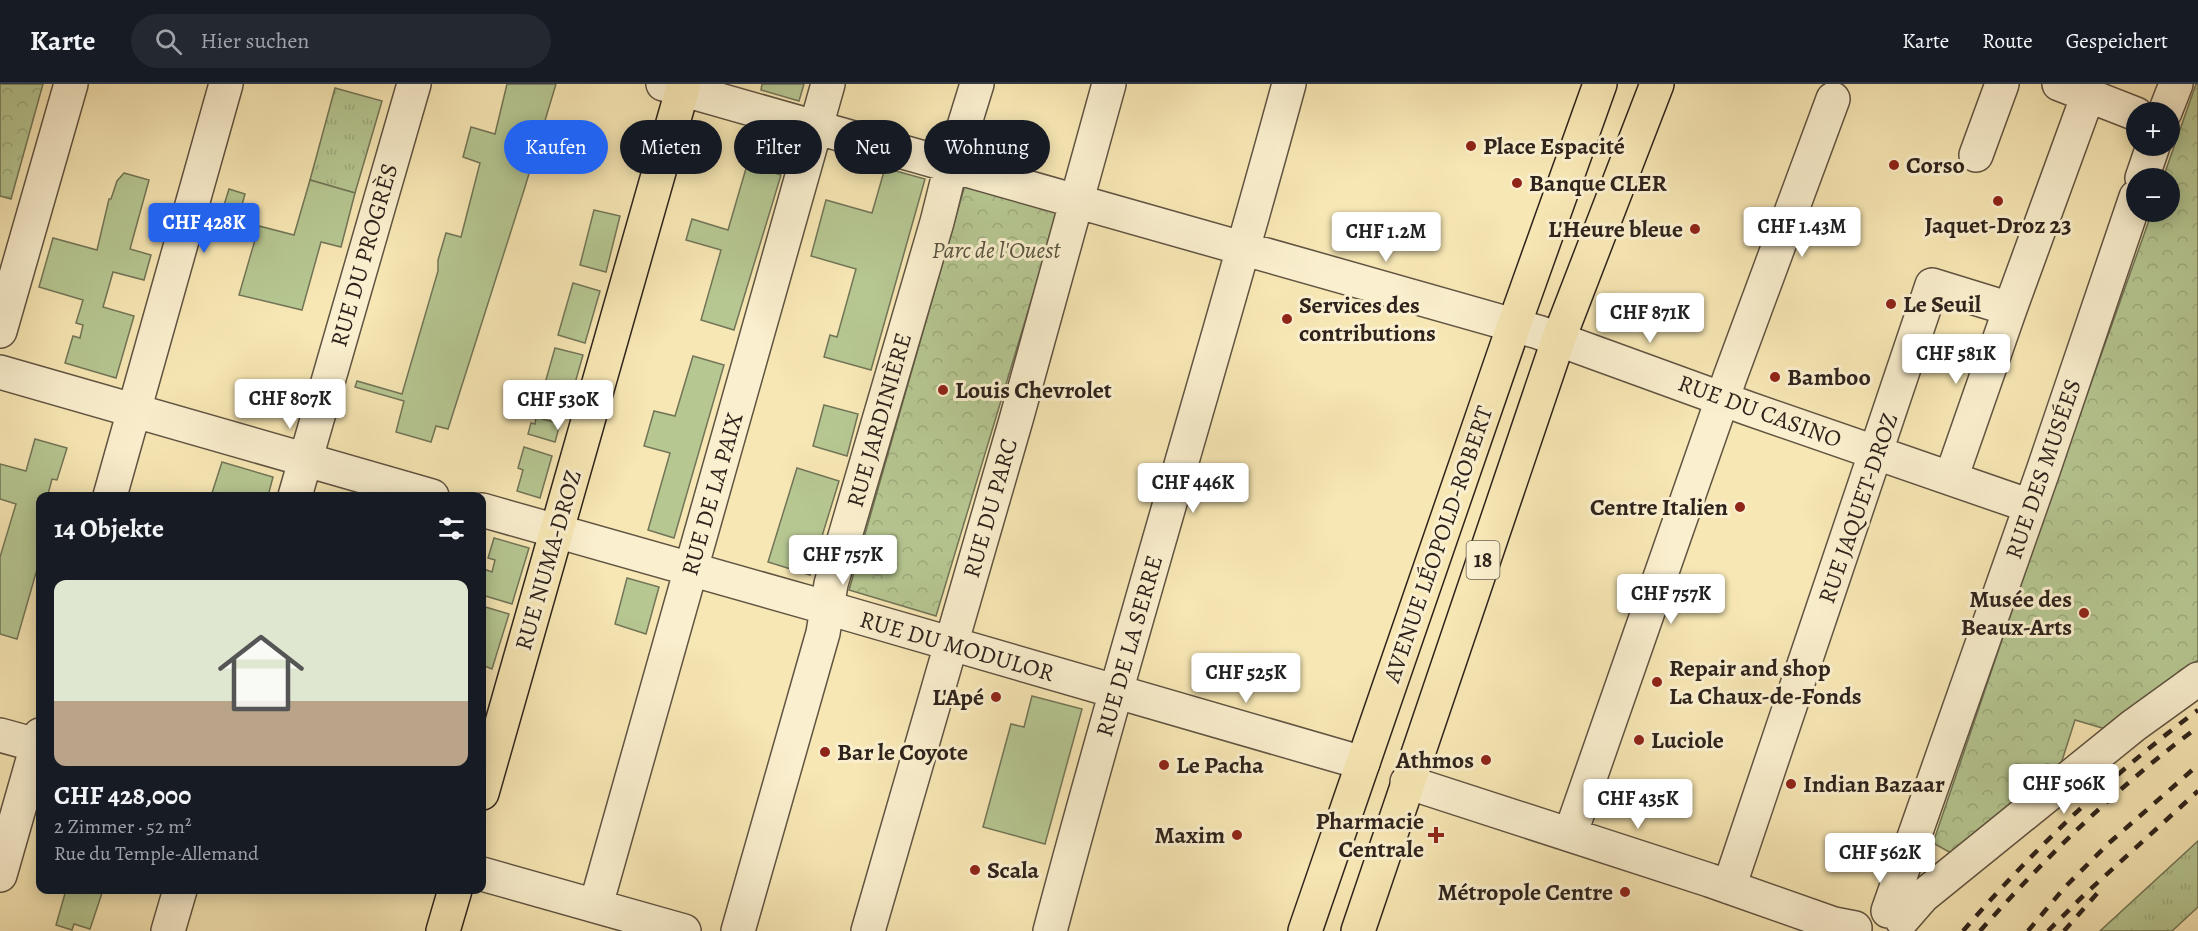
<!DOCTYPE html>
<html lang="de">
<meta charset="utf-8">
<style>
body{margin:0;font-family:Alegreya,serif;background:#242831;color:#f1f3f6;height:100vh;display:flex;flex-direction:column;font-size:22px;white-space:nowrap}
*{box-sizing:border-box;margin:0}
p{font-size:20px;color:#9ea1a6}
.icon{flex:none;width:33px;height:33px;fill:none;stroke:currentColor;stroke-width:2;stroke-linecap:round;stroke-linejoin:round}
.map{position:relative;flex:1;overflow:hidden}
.drawer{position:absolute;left:36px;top:408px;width:450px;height:402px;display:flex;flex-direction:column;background:#171b24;border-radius:12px;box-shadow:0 3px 15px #0003}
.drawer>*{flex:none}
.guide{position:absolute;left:504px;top:36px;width:570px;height:54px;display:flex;gap:12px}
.tools{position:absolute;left:2126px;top:18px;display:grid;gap:12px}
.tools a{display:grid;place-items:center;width:54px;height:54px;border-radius:50%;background:#171b24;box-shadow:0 3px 15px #0003;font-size:30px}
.price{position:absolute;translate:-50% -51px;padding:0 14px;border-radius:6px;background:#fff;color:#222;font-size:20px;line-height:39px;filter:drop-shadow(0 2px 3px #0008)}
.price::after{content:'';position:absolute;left:50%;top:36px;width:18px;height:14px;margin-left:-9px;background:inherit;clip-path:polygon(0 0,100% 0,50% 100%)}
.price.on{background:#2563eb;color:#fff}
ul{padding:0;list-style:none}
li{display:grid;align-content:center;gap:12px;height:318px;padding:0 18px}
li span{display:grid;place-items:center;height:186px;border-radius:12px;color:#555}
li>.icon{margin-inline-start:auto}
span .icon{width:108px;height:108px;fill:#fffc;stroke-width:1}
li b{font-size:26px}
h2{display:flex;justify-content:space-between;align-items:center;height:72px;padding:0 18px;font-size:26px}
.tag{padding:0 21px;border-radius:27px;background:#171b24;box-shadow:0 3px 15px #0003;font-size:21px;line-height:54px}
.tag.on{background:#2563eb;color:#fff}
header{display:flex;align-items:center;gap:36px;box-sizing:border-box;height:84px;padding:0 30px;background:#171b24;border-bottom:2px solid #363941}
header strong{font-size:28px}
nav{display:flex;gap:33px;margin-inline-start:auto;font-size:21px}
.search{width:420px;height:54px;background:#242831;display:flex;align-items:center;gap:15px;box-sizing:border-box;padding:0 21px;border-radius:33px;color:#9ea1a6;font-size:22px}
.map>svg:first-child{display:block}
.grass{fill:url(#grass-tufts);stroke:#727557;stroke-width:1.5}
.park{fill:url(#park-crowns);stroke:#727557;stroke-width:1.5}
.garden{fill:#b6c792;stroke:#727557;stroke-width:1.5}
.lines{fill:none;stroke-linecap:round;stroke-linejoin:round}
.minor-casing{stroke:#605442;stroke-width:36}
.major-casing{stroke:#2e231c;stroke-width:36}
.minor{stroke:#faefce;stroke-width:33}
.major{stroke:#f7e7b4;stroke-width:33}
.rail{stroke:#2e231c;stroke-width:4.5;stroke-dasharray:10 10;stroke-linecap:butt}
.poi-dot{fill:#8f2418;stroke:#faefce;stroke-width:2}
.labels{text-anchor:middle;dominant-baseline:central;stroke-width:6;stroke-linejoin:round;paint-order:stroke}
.shield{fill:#faefce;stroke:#6b6051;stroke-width:1.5}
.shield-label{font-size:22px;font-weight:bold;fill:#2e231c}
.poi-label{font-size:24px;font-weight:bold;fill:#2e231c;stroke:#faefce;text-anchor:start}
.park-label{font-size:24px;font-style:italic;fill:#57543f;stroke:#faefce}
.street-label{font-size:24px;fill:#2e231c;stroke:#faefce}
</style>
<header>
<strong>Karte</strong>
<div class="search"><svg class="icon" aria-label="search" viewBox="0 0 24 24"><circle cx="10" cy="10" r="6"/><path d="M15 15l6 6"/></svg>Hier suchen</div>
<nav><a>Karte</a><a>Route</a><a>Gespeichert</a></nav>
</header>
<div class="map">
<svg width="2198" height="847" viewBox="0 0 2198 847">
<defs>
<pattern id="grass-tufts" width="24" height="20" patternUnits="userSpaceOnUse" patternTransform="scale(1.5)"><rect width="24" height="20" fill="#b6c792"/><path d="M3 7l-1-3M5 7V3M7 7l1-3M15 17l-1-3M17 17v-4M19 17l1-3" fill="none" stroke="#9dab7d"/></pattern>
<pattern id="park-crowns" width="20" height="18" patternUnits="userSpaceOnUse" patternTransform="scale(1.5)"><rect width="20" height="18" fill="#b6c792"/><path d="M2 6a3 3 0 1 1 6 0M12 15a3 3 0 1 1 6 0" fill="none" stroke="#9dab7d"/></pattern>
</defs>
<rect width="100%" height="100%" fill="#f7e7b4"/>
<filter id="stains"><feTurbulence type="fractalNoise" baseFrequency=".00333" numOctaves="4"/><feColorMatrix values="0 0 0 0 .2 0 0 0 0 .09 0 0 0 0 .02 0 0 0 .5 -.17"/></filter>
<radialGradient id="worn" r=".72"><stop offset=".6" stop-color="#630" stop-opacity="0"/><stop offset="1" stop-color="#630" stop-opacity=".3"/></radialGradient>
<path class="grass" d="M335,4l47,13 -27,92 -45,-13z
M2198,757v66l-26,24h-72z"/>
<path class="park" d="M0,0h43l-32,115 -11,-3z
M2196,0h2v576l-89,67 -7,1 -27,-8 -15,47 -109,86 -18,-10 121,-356 98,-275h17v-34h-6z
M965,101l93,27 -122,404 -87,-26z"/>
<path class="garden" d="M507,0h49l-31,103 -77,242 -12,-3 -5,16 -35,-10 8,-31 -49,-14 2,-6 45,13 36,-123v-11l8,-27 15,4 19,-74 -17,-6 8,-30 24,7z
M762,0h42l-5,17 -38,-11z
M747,81l34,10 -47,155 -33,-10 20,-70 -35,-10 6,-21 36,11z
M885,84l40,11 -54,191 -47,-13 6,-22 7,2 19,-68 -45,-13 15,-56 46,13z
M124,89l25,7 -19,69 21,6 -7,25 -31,-8 -10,35 31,9 -18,62 -51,-15 8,-27 7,2 3,-13 -7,-2 7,-23 -44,-13 14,-49 44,12 12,-51h2l6,-18z
M310,96l45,13 -14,54 -20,-5 -19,68 -63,-15 20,-69 35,9z
M229,105l16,5 -8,29 -17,-5z
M594,126l26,6 -14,56 -26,-7z
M573,199l27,8 -15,52 -27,-8z
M555,264l28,7 -17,60 -28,-7z
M693,272l31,9 -50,173 -26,-8 22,-77 -26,-7 10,-35 21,5z
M824,321l34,9 -11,42 -34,-10z
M536,333l24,7 -5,18 -27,-8 3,-11 4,1z
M35,355l32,9 -10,32 -5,-1 -4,15 7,2h-15v63l-23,80 -17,-5v-77l16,-53 -16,-5v-35l26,7z
M524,363l28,9 -12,42 -23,-7 6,-21 -5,-2z
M222,378l51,15 -5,19h-57z
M797,384l42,13 -29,94 -42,-13z
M494,454l35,10 -17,56 -30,-9v-17l2,-9 8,3 3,-12 -7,-2z
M627,494l32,9 -13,47 -31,-10z
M482,522l27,8 -17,55 -10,-4z
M1032,612l50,13 -37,135 -62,-17 28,-103 13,3z
M66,806h37l-13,39 -16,-5 -2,6 -16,-5z"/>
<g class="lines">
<defs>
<path id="minor" d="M663,0l875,248 209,76 283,98
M2059,0l77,30
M2165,28l11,-28
M1976,71l26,-71
M2142,94l11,-32
M0,247l71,-247
M0,288l432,124
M1951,394l59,-169
M110,412l116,-412
M295,412l119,-412
M482,426l346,98 535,155
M0,651l40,11
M1407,698l302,98 125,44 21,4
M1570,751l160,-458 103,-278
M482,790l202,57
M0,791l40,-140
M1729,803l203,-602 78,24 78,-214
M596,821l232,-821
M1888,827l155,-440 93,-274
M1902,836l21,-24 210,-170 65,-47
M168,847l12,-41
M738,847l85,-298 8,-49 106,-362 11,-44 29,-94
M868,847l148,-511 93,-336
M1050,847c75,-284 162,-564 239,-847"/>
<path id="major" d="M482,709l202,-709
M443,847l12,-41
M1305,847l209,-606 86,-241
M1358,847l201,-593 98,-254"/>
</defs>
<use href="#minor" class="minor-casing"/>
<use href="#major" class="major-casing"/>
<use href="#minor" class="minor"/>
<use href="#major" class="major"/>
<path class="rail" d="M1963,847c70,-81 149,-157 235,-221
M1980,847c66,-74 138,-145 218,-204
M2028,847l37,-44 44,-44 89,-78
M2048,847l36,-36 114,-104
M2064,847l37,-42"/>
</g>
<g class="poi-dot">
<circle cx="1471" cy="62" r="6"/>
<circle cx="1894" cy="81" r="6"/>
<circle cx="1517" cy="99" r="6"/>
<circle cx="1998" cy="117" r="6"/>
<circle cx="1695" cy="145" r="6"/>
<circle cx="1891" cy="220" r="6"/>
<circle cx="1287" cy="235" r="6"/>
<circle cx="1775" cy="293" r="6"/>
<circle cx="943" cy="306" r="6"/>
<circle cx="1740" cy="423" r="6"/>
<circle cx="2084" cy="529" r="6"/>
<circle cx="1657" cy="598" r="6"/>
<circle cx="996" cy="613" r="6"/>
<circle cx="1639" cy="656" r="6"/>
<circle cx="825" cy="668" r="6"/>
<circle cx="1486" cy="676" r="6"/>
<circle cx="1164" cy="681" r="6"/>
<circle cx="1791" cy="700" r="6"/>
<circle cx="1237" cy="751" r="6"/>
<path d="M1433 742h6v6h6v6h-6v6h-6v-6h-6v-6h6z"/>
<circle cx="975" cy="786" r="6"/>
<circle cx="1625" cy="808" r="6"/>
</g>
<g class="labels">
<rect class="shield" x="1466.5" y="457" width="33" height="38" rx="4.5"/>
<g class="shield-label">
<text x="1483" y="476">18</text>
</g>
<g class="poi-label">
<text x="1483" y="62">Place Espacité</text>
<text x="1906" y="81">Corso</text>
<text x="1529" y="99">Banque CLER</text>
<text x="1998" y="141" text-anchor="middle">Jaquet-Droz 23</text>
<text x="1683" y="145" text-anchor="end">L'Heure bleue</text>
<text x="1903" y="220">Le Seuil</text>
<text x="1299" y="221">Services des<tspan x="1299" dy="28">contributions</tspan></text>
<text x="1787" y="293">Bamboo</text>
<text x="955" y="306">Louis Chevrolet</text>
<text x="1728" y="423" text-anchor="end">Centre Italien</text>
<text x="2072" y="515" text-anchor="end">Musée des<tspan x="2072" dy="28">Beaux-Arts</tspan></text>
<text x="1669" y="584">Repair and shop<tspan x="1669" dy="28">La Chaux-de-Fonds</tspan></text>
<text x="984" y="613" text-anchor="end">L'Apé</text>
<text x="1651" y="656">Luciole</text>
<text x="837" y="668">Bar le Coyote</text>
<text x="1474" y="676" text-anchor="end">Athmos</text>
<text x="1176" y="681">Le Pacha</text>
<text x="1803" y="700">Indian Bazaar</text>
<text x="1424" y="737" text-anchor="end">Pharmacie<tspan x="1424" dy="28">Centrale</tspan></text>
<text x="1225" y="751" text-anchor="end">Maxim</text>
<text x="987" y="786">Scala</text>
<text x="1613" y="808" text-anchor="end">Métropole Centre</text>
</g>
<g class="park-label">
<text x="996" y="166">Parc de l'Ouest</text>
</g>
<g class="street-label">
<text transform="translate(364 171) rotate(-74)">RUE DU PROGRÈS</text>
<text transform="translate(1760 327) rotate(20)">RUE DU CASINO</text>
<text transform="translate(879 336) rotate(-74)">RUE JARDINIÈRE</text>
<text transform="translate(2043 385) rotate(-71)">RUE DES MUSÉES</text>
<text transform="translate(712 410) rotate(-74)">RUE DE LA PAIX</text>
<text transform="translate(990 424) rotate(-74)">RUE DU PARC</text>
<text transform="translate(1858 424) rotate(-71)">RUE JAQUET-DROZ</text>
<text transform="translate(1438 460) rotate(-71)">AVENUE LÉOPOLD-ROBERT</text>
<text transform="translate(548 476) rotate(-74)">RUE NUMA-DROZ</text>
<text transform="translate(957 562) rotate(16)">RUE DU MODULOR</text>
<text transform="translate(1129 562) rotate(-74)">RUE DE LA SERRE</text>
</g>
</g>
<rect width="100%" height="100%" filter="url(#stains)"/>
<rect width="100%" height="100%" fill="url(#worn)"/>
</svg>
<div class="tools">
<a>+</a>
<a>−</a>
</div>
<b class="price on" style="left:204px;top:170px">CHF 428K</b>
<b class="price" style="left:1802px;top:174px">CHF 1.43M</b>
<b class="price" style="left:1386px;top:179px">CHF 1.2M</b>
<b class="price" style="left:1650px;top:260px">CHF 871K</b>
<b class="price" style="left:1956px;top:301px">CHF 581K</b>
<b class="price" style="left:290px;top:346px">CHF 807K</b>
<b class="price" style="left:558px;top:347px">CHF 530K</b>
<b class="price" style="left:1193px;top:430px">CHF 446K</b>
<b class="price" style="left:843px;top:502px">CHF 757K</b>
<b class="price" style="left:1671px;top:541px">CHF 757K</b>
<b class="price" style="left:1246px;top:620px">CHF 525K</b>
<b class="price" style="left:2064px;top:731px">CHF 506K</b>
<b class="price" style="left:1638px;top:746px">CHF 435K</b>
<b class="price" style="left:1880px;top:800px">CHF 562K</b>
<div class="guide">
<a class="tag on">Kaufen</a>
<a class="tag">Mieten</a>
<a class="tag">Filter</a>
<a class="tag">Neu</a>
<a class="tag">Wohnung</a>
</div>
<section class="drawer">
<h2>14 Objekte<svg class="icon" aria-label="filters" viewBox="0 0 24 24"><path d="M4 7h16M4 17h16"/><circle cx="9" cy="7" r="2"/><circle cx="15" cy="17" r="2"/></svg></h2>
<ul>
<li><span style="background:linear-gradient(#dfe7d0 65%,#b9a48a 0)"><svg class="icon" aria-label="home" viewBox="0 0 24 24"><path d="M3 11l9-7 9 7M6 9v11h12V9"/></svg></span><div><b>CHF 428,000</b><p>2 Zimmer · 52 m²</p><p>Rue du Temple-Allemand</p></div></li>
</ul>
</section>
</div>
